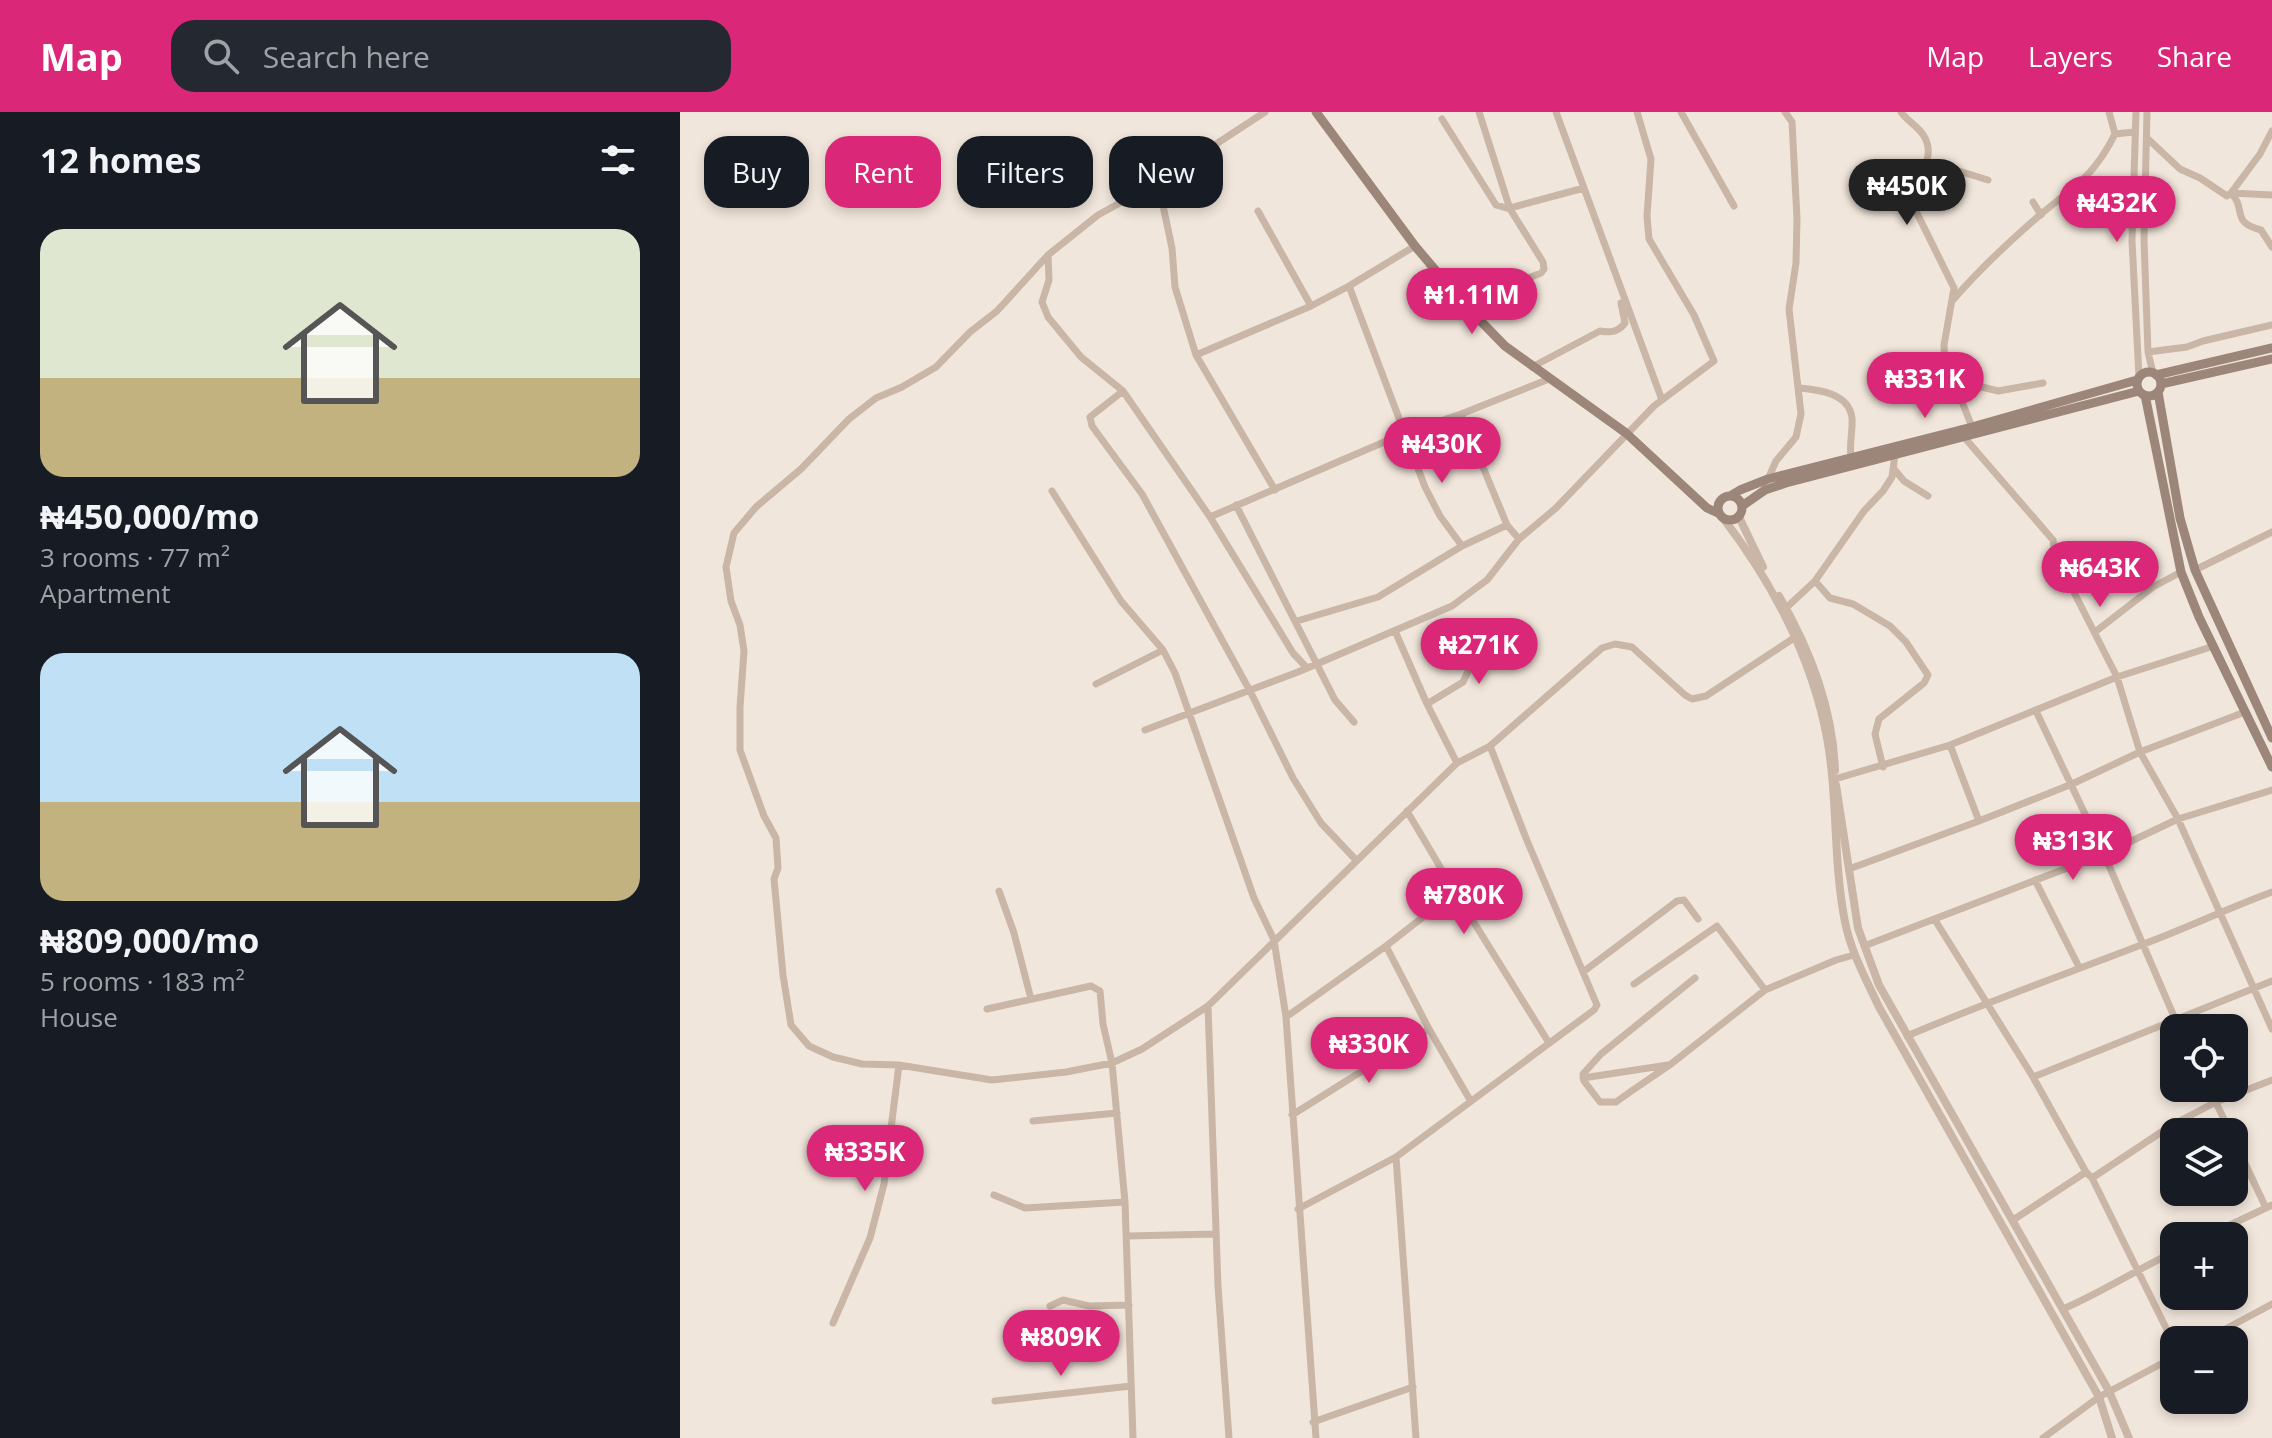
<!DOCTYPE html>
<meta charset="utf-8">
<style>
body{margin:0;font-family:"Open Sans",sans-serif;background:#242831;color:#f1f3f6;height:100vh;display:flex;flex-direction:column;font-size:30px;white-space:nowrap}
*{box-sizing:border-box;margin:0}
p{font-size:26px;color:#9ea1a6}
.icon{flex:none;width:44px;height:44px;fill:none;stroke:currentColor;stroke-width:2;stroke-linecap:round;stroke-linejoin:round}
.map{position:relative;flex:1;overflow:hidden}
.details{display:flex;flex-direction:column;background:#171b24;width:680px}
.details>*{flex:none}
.guide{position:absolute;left:24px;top:24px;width:760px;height:72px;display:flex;gap:16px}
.fabs{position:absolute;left:1480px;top:902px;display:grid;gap:16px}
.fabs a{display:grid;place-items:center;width:88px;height:88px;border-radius:16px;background:#171b24;box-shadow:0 4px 12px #0003;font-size:40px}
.price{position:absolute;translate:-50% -68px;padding:0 18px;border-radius:28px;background:#db2777;color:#fff;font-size:26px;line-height:52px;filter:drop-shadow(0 2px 4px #0008)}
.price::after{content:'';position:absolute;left:50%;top:48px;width:24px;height:18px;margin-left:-12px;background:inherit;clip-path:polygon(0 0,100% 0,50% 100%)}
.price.current{background:#222;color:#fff}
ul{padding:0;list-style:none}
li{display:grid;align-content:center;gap:16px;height:424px;padding:0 40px}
li span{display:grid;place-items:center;height:248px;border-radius:24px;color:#555}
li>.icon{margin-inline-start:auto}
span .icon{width:144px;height:144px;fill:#fffc;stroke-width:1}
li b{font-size:34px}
h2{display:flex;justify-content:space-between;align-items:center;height:96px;padding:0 40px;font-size:34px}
.tag{padding:0 28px;border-radius:24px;background:#171b24;box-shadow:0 4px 12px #0003;font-size:28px;line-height:72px}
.tag.current{background:#db2777;color:#fff}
header{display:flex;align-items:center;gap:48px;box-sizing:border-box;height:112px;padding:0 40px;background:#db2777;color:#fff}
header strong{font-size:38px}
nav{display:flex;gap:44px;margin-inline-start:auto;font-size:28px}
.search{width:560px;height:72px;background:#242831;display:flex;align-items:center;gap:20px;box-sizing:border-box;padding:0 28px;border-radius:24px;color:#9ea1a6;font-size:30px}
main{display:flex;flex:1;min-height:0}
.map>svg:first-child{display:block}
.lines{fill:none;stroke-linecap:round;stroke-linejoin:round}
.minor{stroke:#c9b6a7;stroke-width:7}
.tertiary{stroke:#c9b6a7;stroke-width:8}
.secondary{stroke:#9c8579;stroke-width:9}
</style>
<header>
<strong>Map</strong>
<div class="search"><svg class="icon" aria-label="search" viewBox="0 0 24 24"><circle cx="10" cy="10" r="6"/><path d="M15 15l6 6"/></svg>Search here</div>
<nav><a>Map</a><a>Layers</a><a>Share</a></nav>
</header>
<main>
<section class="details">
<h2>12 homes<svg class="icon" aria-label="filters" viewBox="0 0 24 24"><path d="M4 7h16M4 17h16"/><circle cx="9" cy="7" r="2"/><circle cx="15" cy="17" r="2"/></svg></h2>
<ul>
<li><span style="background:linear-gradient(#dfe7d0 60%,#c2b280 0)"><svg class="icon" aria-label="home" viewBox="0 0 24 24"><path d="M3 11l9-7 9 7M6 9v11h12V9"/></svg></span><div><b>₦450,000/mo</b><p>3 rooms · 77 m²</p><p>Apartment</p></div></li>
<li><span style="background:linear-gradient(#bfe0f5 60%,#c2b280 0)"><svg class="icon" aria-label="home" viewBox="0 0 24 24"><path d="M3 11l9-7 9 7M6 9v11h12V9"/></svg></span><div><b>₦809,000/mo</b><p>5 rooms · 183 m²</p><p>House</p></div></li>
</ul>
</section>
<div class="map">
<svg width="1592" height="1326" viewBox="0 0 1592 1326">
<rect width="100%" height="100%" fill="#f1e6db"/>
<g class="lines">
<path class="minor" d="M585,0l-107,70 -60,33 -50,40 -51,56 -27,21 -34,35 -34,20 -26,11 -27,21 -48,50 -45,38 -22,26 -8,34 5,34 9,24 4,26 -4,56v43l24,66 12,22 2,30 -4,11 9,96 8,50 18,21 24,11 29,7 37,1 93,15 74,-8 46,-9 30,-14 66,-43 249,-243 33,-17 112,-98 13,-4 17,3 53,48 7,4 14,-3 88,-58
M876,0l106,288
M1001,0l53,94
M1221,0c6,9 17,14 23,24 13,22 -7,42 -15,61l45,91 -10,57 1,23 14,26 13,33
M1429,0l6,22
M1456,0l-4,129 7,136
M1467,0l-3,128 4,112 5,21
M762,7l54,86 14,4
M1467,26l33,31 20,9 27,18 4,-3 41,2
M1247,49l61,19
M478,70l14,66 3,39 21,68 79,135
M1551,81l29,-39 12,-23
M1551,81c16,16 -1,29 30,37l11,17
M1353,90l8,13
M830,96l74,-20
M578,99l53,95
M368,143l1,25 -7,22 6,15 33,40 42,34 87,126 83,136 14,15
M669,174l76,201 15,29 22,30
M1273,188c25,-29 59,-61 88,-86 35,-29 53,-38 74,-80l19,-2
M784,192l77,-31 3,-4 -1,-7 -33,-53 -31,-97
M1468,240l39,-5 16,-6 69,-16
M516,243l115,-49 38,-20 66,-40
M852,255l68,-36c11,2 18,1 25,-8l-4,-20
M1120,276c19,2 49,5 52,30 1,13 -3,25 -1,39
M443,279l-33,26 2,9 50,68 108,197 43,87 28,45 35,37
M1279,282l23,-7 16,4 45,-8
M781,302l46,111 12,14
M1284,325l89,103 2,15 62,122 23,75 38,67 94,210
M1214,357l10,12 24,15
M1088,367l8,-18 20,-24 5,-23 -12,-105 7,-46 1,-44 -5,-97 -7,-10
M372,379l69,110 42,49 12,23 79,225 20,42 12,77 30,421
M556,393l99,195 19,22
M530,405l195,-84 56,-19 88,-35
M1515,458l77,-38
M1135,469l15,17 23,6 37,22 16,16 22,33 -4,8 -45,36 -4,15 8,33
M1106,496l29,-27 49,-70 19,-20 9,-14 3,-22
M617,509l81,-24 84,-51 45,-21
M715,519l32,73 30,59
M1415,520l58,-45 28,-15
M416,572l67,-34
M747,592l36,-22 25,-53
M1356,599l68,143 75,174
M465,618l153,-58 154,-66 35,-26 32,-41 37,-31 98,-102 60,-45 -20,-46 -45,-76 -2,-23 4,-57 -14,-47
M1270,633l29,76
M1155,667l115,-34 167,-68 97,-31
M727,699l48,81 94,151
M1169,757l130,-48 93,-37 68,-32 105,-40
M1355,768l44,87
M319,779l15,42 17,66
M1255,808l98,157 53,95 6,6 82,166
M706,834l43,83 41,71
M1184,834l240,-92 74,-35 94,-29
M903,860l94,-71 7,-1 14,19
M1015,866l-94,76 -18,20 1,7 16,21h16l14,-10 41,-28 94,-74
M954,872l83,-58 48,64 71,-30 18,-5
M528,894l10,280 11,152
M307,897l104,-23 9,5 3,33 9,39 13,139 8,236
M606,905l100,-71 69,-54
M1227,924c77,-33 156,-61 234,-91 44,-16 87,-37 131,-53
M1353,965l239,-96
M903,966l85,-13
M1529,976l21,44
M612,1003l137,-86
M353,1009l84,-8
M1554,1028l32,68
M716,1045l20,281
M1412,1066l80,-53 44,-23 56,-22
M314,1083l31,13 100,-6
M618,1097l98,-52 198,-147 3,-5 -69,-162 -38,-97
M1333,1108l73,-48
M447,1124l89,-2
M1527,1124l65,-31
M370,1194l13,-6 26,6 40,-1
M1383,1197c39,-17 73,-39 111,-57
M153,1211l37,-85 14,-54 15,-119
M1525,1228l67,-36
M315,1289l136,-15
M633,1310l100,-35
M1363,1326l56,-41 75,-40"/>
<path class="tertiary" d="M1059,405l24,50
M1043,406c46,60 84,131 101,205 15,65 8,134 21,199 6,30 21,57 34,85l220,390 13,41
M1099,484c32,55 54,112 56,175
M1156,673l22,143 21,57 230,406 20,47"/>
<path class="secondary" d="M636,0l99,134 49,58 41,42 121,87 81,75 13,6
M1457 272a12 12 0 1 1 24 0a12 12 0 1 1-24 0Z
M1476,263l116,-27
M1481,272l111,-25
M1478,280l22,126 15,52 77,168
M1465,283l36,177 18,45 73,150
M1050,384l10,-6 28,-11 204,-52 165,-47
M1038 396a12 12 0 1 1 24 0a12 12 0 1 1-24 0Z
M1062,394l23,-16 21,-7 353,-92"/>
</g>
</svg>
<div class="fabs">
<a><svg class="icon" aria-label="locate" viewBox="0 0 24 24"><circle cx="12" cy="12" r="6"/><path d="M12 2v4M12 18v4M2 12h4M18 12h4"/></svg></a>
<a><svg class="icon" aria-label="layers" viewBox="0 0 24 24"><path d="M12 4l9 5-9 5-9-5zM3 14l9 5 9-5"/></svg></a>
<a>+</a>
<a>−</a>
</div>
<b class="price current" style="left:1227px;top:115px">₦450K</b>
<b class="price" style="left:1437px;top:132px">₦432K</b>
<b class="price" style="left:792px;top:224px">₦1.11M</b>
<b class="price" style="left:1245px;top:308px">₦331K</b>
<b class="price" style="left:762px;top:373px">₦430K</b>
<b class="price" style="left:1420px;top:497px">₦643K</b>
<b class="price" style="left:799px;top:574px">₦271K</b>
<b class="price" style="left:1393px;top:770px">₦313K</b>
<b class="price" style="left:784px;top:824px">₦780K</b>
<b class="price" style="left:689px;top:973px">₦330K</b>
<b class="price" style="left:185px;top:1081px">₦335K</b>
<b class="price" style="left:381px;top:1266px">₦809K</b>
<div class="guide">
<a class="tag">Buy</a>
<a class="tag current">Rent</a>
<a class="tag">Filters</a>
<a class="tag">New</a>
</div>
</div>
</main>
